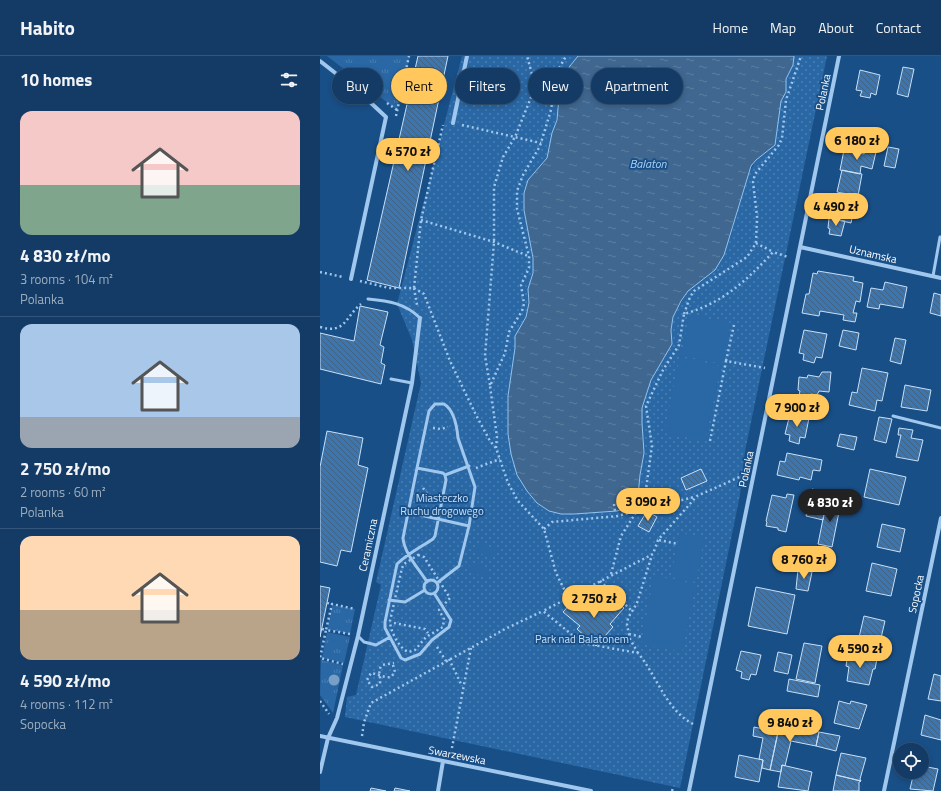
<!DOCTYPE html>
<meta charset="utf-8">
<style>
body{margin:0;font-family:"Titillium Web",sans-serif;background:#20466e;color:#f1f3f6;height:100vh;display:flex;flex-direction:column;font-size:15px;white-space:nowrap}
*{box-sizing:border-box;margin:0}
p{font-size:13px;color:#9dadbf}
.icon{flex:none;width:22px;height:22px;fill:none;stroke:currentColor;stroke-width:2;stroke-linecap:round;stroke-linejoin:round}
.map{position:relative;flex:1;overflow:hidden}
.panel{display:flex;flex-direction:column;background:#133b65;width:320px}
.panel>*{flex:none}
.guide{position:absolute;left:12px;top:12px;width:380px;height:36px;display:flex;gap:8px}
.fabs{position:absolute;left:573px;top:687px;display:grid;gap:8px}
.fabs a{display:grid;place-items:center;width:36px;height:36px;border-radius:50%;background:#133b65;box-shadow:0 2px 6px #0003,0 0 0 1px #325579;font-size:20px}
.price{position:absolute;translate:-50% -34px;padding:0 9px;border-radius:14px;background:#ffc75c;color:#111;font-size:13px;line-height:26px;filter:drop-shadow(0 1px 2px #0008)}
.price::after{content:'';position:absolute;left:50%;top:24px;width:12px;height:9px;margin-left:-6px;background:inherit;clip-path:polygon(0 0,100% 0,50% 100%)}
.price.selected{background:#222;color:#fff}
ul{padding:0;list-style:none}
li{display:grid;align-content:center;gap:8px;height:212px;padding:0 20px}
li+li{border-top:1px solid #325579}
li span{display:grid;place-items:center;height:124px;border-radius:12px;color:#555}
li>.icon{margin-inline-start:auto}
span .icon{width:72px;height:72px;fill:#fffc;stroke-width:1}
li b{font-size:17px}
h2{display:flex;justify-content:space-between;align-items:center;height:48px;padding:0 20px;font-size:17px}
.tag{padding:0 14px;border-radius:18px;background:#133b65;box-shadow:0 2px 6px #0003,0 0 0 1px #325579;font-size:14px;line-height:36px}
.tag.selected{background:#ffc75c;color:#111}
header{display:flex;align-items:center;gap:24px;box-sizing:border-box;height:56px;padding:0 20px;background:#133b65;border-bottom:1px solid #325579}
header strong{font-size:19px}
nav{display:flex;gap:22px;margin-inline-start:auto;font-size:14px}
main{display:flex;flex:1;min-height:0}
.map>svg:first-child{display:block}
.grass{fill:url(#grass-tufts)}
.park{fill:url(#park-dots)}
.pitch{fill:#2967a5}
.water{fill:url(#water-ripples);stroke:#93c3ef}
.building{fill:url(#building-back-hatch);stroke:#c6e0f9}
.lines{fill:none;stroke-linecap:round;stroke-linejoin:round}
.path{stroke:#a0c7ed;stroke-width:2.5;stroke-dasharray:2 3;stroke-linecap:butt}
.service{stroke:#a0c7ed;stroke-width:3}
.minor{stroke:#a0c7ed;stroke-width:4}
.tree{fill:#789fc6}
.labels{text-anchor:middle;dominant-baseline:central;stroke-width:3.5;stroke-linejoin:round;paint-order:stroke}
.street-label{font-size:11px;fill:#fff;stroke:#194f87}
.park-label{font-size:11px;fill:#c6e0f9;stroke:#194f87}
.water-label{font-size:12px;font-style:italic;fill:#acd1f4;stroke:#194f87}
</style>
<header>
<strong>Habito</strong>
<nav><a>Home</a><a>Map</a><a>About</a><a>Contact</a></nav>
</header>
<main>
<section class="panel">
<h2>10 homes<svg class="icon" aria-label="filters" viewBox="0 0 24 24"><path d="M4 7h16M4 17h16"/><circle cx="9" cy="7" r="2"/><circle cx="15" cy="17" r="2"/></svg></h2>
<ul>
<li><span style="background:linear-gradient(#f6c9c9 60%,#7fa58c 0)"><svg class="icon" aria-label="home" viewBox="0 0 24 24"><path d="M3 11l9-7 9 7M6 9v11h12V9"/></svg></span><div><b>4 830 zł/mo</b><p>3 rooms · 104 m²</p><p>Polanka</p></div></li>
<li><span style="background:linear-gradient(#a9c7e8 75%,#9aa5b1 0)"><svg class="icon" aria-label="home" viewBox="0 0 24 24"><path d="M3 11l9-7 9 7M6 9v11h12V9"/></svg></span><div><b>2 750 zł/mo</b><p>2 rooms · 60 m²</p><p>Polanka</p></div></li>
<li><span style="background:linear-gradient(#ffd9b3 60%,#b9a48a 0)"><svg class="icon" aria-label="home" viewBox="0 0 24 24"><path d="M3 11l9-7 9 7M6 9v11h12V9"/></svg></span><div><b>4 590 zł/mo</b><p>4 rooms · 112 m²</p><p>Sopocka</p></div></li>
</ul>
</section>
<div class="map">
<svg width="621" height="735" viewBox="0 0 621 735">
<defs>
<pattern id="grass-tufts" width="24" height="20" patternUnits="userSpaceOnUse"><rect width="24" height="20" fill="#2967a5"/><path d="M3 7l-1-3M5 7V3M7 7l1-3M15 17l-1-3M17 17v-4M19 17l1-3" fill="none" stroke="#497eb2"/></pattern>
<pattern id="park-dots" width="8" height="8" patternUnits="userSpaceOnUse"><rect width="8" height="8" fill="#2967a5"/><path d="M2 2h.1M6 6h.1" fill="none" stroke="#497eb2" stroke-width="1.8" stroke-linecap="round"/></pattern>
<pattern id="water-ripples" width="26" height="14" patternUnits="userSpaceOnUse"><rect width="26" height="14" fill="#3f6790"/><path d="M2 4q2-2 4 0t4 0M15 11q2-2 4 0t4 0" fill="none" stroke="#5c7ea1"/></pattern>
<pattern id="building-back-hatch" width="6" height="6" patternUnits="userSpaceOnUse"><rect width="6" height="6" fill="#3d76af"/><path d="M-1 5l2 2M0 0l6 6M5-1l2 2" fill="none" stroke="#44617e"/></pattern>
</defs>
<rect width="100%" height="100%" fill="#194f87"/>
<path class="grass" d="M7,0h83l-13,54z
M12,549l23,4 -5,25 -23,-5z
M7,576l23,5 -6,26 -22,-5z
M1,604l22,5 -10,48 -13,-18z"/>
<path class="park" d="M142,0h116l-18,49 -13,53 -19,22 -4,30 9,49v14l-5,16 1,14 -3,14 -11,19v12l-7,48v38l3,20 50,60 56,-3 23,-36 4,-22 -2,-30v-15l9,-28 21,-36 -1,-14 2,-13 15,-26 13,-11 29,-42 18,-63 8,-15 6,-5 17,-42 2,-12 5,-9v-13l7,-14 1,-9h33l-82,395 -5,44 -60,293 -335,-71 2,-20 9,-2 25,-110 -5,-3 45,-199 -9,-43 -15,-36z"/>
<path class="pitch" d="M370,259l41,8 -9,41 -41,-9z
M360,301l41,9 -16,75 -41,-8z
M360,477l24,5 -8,44 -25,-5z
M157,487l18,6 -3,8 -18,-5z
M151,506l18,6 -3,9 -18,-6z
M334,520l42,8 -14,68 -41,-8z"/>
<path class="water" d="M258,0h216l-1,9 -7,14v13l-5,9 -6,44 -19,15 -5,6 -27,89 -9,15 -27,21 -7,10 -8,16 -2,13 1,14 -21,36 -9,28v15l2,30 -4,22 -2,21 -4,9 -17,6 -43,3h-13l-12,-3 -12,-8 -10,-12 -10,-16 -6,-21 -3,-20v-38l7,-48v-12l11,-19 3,-14 -1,-14 5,-16v-15l-9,-48v-17l4,-13 19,-22 5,-25 5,-13 3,-34 6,-15z"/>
<path class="building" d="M98,0h30l-49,232 -32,-8z
M583,11l11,2 -6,28 -11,-3z
M540,14l20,5 -4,20 -5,-2 -1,5 -10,-2 2,-5 -6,-1z
M568,91l11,2 -4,19 -11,-2z
M545,93l11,3 -4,17 -11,-3 -1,8 -20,-4 4,-20 20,4z
M522,114l20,4 -4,22 -21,-4z
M519,144l16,4 -4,19 -22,-5 1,-4 -8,-2 3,-11 14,3z
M509,162l16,3 -4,15 -12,-2 1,-5 -2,-1z
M498,215l36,6 -1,4 10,2 -3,19 -4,-1 -3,12h4l-2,9 -12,-2 1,-5 -24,-4 -1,5 -17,-3 4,-19h3l4,-21 4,1z
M565,226l22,5 -4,21 -23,-4 -1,5 -12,-2 4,-19 12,2z
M614,237l7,2v21l-11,-3z
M40,250l28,6 -8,33 4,2 -3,16 4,2 -4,19 -61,-15v-36l34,8z
M484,274l23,4 -5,24 -6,-1 -2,6 -11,-3 1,-6 -5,-1z
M523,274l16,3 -3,17 -17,-4z
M575,282l11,2 -5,24 -11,-3z
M542,312l26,5 -6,28 -5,-1 -2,11 -26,-6 3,-13 5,1z
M502,316h9l-2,20 -10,-1 -2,4 -6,-1v3l-12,-1 1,-5 -2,-1 1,-13 8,1 1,-3 11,2z
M585,329l26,5 -4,21 -26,-4z
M470,358l19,4 -4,20 -5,-1 -1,7 -10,-3 1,-6 -5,-1z
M559,361l13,2 -6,24 -12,-3z
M579,372l14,2 -2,8 12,2 -5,21 -22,-4 5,-22h-3z
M7,375l36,7 -5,27 10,3 -17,84 -10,-2 -4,16 -17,-4v-95z
M520,378l17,3 -3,13 -17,-4z
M467,397l35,7 -2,11 -7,-1 -2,10 -11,-3 -1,3 -22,-5 3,-14 5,1z
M381,413l6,12 -21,9 -5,-12z
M550,413l36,8 -7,28 -35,-8z
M492,433l16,4 -5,27 -17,-4z
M467,438l7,1 -8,37 -8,-2v-2l-12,-2 1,-4 -1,-1 6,-26 14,3z
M507,443l14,3 -9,45 -14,-3z
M327,455l10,6 -8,15 -11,-6z
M562,468l23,5 -5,23 -23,-5z
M552,507l25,6 -6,27 -25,-5z
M478,513l14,3 -4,19 -12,-2z
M0,530l10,2 -10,49z
M436,531l39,8 -8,39 -39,-8z
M290,540l14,12 -14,16 3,3 -17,19 -19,-17 3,-3 -17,-14 12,-13 15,13 4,-4 3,3z
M544,560l21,5 -4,17 -4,-1 -3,13 -17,-4z
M484,587l18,3 -7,37 -19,-4z
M421,595l20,4 -5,20 -5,-1 -2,6 -8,-2 1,-6 -6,-2z
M458,596l14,3 -4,19 -14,-3z
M528,597l29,6 -2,10h-2l-4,16 -22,-4 2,-14 -3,-1z
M614,618l7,2v25l-13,-2z
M469,623l31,6 -2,12 -31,-6z
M519,645l11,3 1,-3 16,4 -8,24 -25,-6z
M605,659l16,5v20l-20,-5z
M460,667l39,9 -3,14 -25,-5 -6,25 -3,-1 -1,7 -11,-2z
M434,671l24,5 -8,38 -8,-2 1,-8 -4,-1 4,-21 -10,-2z
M499,676l21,4 -4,15 -20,-5z
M521,697l25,5 -6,21 1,2 -25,-6z
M419,699l24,5 -4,22 -24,-5z
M462,709l30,7 -4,19 -30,-4z
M602,710l16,3 -5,22 -23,-2 4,-17h8z
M516,719l25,6 -2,1v9h-26z
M51,732l15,3h-16z
M75,732l15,3h-16z"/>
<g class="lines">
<path class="path" d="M67,47l10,7
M76,60l13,-60
M142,69l79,18
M497,157l12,3
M101,164l73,22 34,14
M436,187l17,9
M0,216l23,5
M40,225l29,7h25l7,-68 22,-95
M94,232l10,6 26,67 25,52 15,28 6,7 12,35 10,18 26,28 12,44 12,24
M94,232l3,17
M364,258l6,-17 4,-6 53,-34 9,-14 1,-27 -4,-34 2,-8 24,-29 3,-7 4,-38 15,-44
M0,271c26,7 24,-9 41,-23
M406,305l8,-36
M170,329l-5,-29 9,-114v-55l9,-30 12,-20 17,-42v-21l-5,-18
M113,372l8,1 7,-2
M390,385l16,-80 39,7
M176,392l1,-11 -7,-51 15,-33 4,-21 13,-21 2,-7 -3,-19 8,-17v-12l-12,-47v-18l6,-16 17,-29 11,-36 6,-38 9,-16
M156,412l24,-9
M103,432l10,13
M322,447l21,2 31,-8
M294,448l1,7
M224,473l8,-7 66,-6 17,-5
M339,484l19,4
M98,499l6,2 26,41 -11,12 5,9 -1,8 -17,10 -11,13 -6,2c-9,-2 -19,-21 -19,-31l12,-53 2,-4z
M291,518l10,-38 21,-33 4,-14 6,-43 -6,-40 17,-36 16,-25 5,-31c39,-11 62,-33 89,-62l15,5
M280,525l32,30
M7,547l5,1
M74,567l31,6 3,4
M2,573l4,1 -6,28 23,6
M30,578l-24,-4 6,-26 23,5
M309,578l13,3
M117,591l9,14
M318,597l-8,-14 -3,-14 1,-7 9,-15 15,-48
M129,603l13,27
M73,609l2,7 -4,5c-7,1 -13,-3 -20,-4l-4,7 5,7 8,-3c1,-8 -3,-13 2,-19l12,-2
M0,645l9,13
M373,668c-27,-14 -36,-48 -55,-71l-56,-10 -39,-32 110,-57 5,-14 39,-44 47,-21
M42,680l2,-14 7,-19 134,-74 38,-18
M131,697l20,-105
M352,735l1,-3"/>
<path class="service" d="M613,220l7,-39
M48,243c20,2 37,4 52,19
M71,323l21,4
M573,360l48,12
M125,419l24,-9
M87,456l62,14 6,-39 -17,-49c-1,-11 -4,-28 -14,-34h-9l-6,7 -12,57
M104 531a7 7 0 1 1 14 0a7 7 0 1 1-14 0Z
M107,526c-8,-13 -23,-29 -24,-44l14,-70 26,5 2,2 1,5 -11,56 -2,3c-12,8 -26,15 -36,25l-12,58v6l16,30 4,2 15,-6 12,-14 17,-13 2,-7 -17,-27
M117,527l22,-17 10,-40
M69,544l16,2 20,-12
M38,580l6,6 12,3 14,-8"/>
<path class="minor" d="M0,5l37,29 29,27 -35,162
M133,67l14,-67
M480,191l141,31
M0,680l271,55
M0,716l8,-34 9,-20 21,-82 54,-253 8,-65
M118,735l5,-30
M369,735l150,-735
M564,735l57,-273"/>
</g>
<circle class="tree" cx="14" cy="624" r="5.5"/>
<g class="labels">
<g class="street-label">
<text transform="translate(503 36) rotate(-78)">Polanka</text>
<text transform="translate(553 198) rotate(13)">Uznamska</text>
<text transform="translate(426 413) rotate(-78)">Polanka</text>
<text transform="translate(48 489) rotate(-78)">Ceramiczna</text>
<text transform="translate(596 538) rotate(-78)">Sopocka</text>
<text transform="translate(137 699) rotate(11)">Swarzewska</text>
</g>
<g class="park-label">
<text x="122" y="442">Miasteczko<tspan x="122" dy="13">Ruchu drogowego</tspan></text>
<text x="262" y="583">Park nad Balatonem</text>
</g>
<g class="water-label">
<text x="328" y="107">Balaton</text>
</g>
</g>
</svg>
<div class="fabs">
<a><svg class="icon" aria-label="locate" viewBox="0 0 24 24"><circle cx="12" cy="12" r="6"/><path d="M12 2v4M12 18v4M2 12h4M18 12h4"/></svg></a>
</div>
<b class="price" style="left:537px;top:105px">6 180 zł</b>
<b class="price" style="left:88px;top:116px">4 570 zł</b>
<b class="price" style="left:516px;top:171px">4 490 zł</b>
<b class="price" style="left:477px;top:372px">7 900 zł</b>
<b class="price" style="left:328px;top:466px">3 090 zł</b>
<b class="price selected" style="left:510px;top:467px">4 830 zł</b>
<b class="price" style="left:484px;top:524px">8 760 zł</b>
<b class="price" style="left:274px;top:563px">2 750 zł</b>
<b class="price" style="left:540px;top:613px">4 590 zł</b>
<b class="price" style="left:470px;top:687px">9 840 zł</b>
<div class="guide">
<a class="tag">Buy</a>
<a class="tag selected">Rent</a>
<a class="tag">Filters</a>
<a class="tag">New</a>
<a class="tag">Apartment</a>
</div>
</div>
</main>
